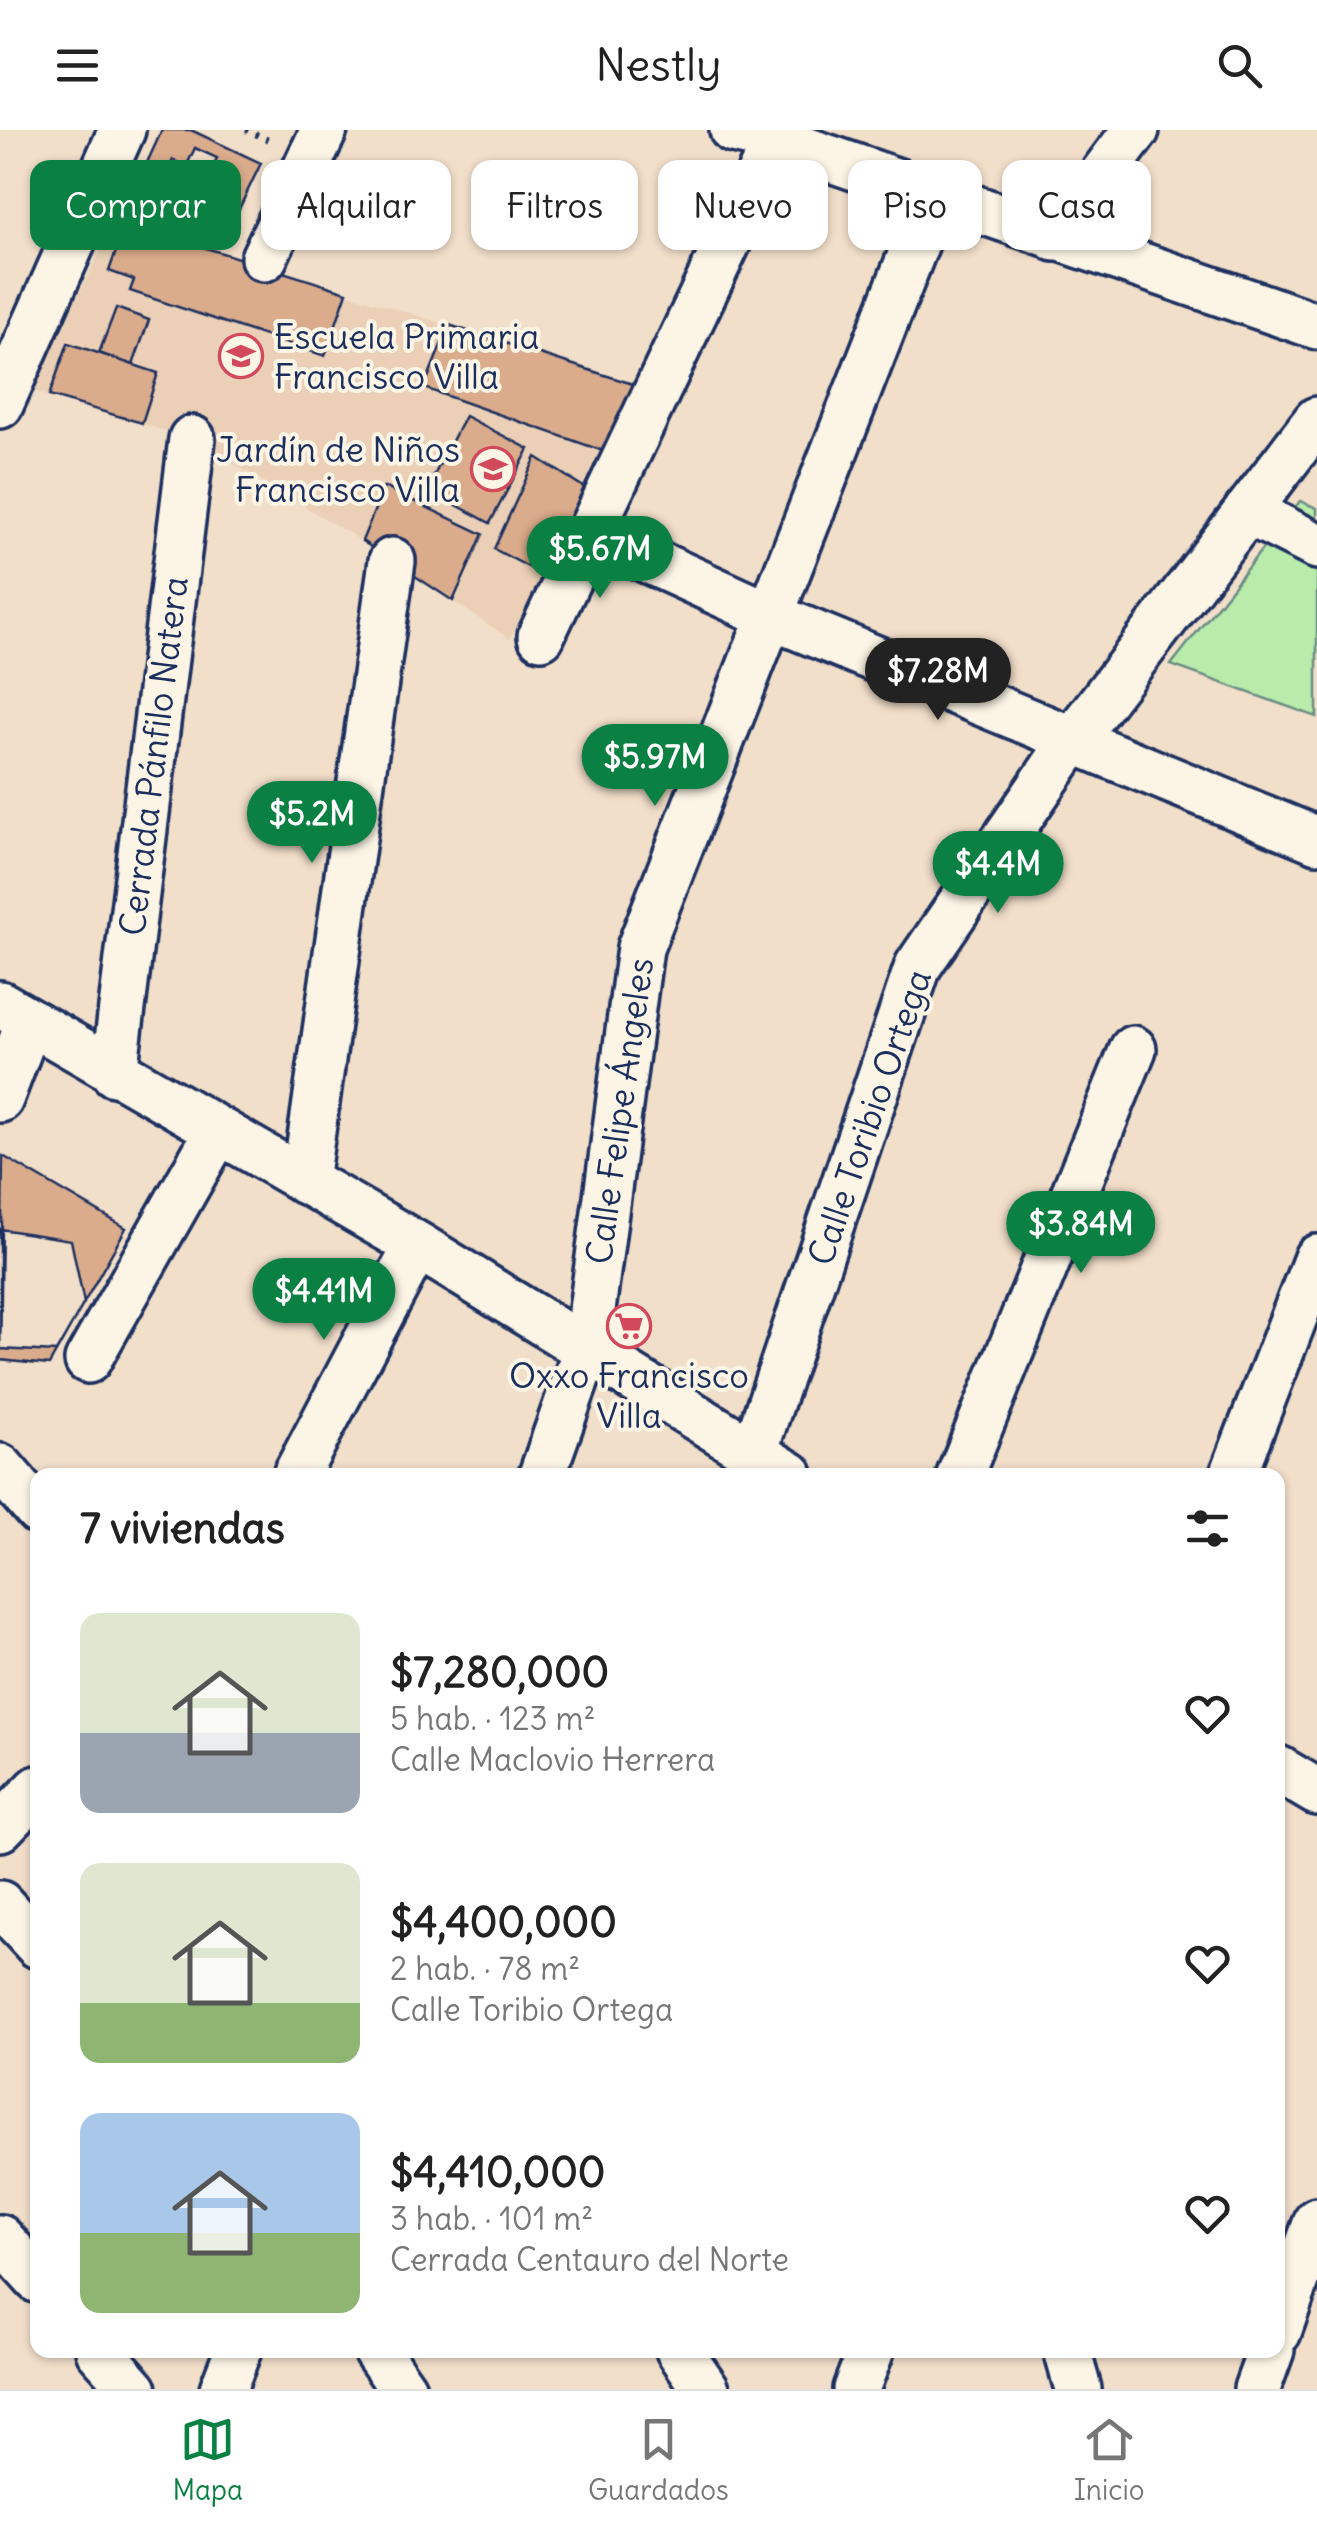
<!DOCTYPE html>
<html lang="es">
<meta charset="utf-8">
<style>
body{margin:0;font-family:Delius,sans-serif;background:#f6f6f6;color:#222;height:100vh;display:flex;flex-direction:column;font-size:38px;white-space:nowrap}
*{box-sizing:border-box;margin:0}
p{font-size:32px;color:#767676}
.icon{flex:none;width:55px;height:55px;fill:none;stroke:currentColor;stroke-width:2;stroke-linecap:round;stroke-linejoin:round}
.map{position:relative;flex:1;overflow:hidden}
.panel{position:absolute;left:30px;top:1338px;width:1255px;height:890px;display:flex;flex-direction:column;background:#fff;border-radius:20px;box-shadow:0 2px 8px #0004}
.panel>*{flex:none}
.top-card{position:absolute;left:30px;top:30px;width:1258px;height:90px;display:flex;gap:20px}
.price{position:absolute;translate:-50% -85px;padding:0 22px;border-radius:35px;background:#0b8043;color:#fff;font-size:32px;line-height:65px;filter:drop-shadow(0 2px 5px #0008)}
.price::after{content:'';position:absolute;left:50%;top:60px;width:30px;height:22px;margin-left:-15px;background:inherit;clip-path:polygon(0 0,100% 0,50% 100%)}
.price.active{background:#222;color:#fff}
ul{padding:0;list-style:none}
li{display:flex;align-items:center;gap:30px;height:250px;padding:0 50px}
li span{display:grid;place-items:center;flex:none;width:280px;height:200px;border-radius:20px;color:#555}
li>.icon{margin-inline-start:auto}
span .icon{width:120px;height:120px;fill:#fffc;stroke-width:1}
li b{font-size:42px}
h2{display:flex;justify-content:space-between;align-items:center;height:120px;padding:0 50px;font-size:42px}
.pill{padding:0 35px;border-radius:20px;background:#fff;box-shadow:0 2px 8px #0004;font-size:35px;line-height:90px}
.pill.active{background:#0b8043;color:#fff}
header{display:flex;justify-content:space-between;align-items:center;height:130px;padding:0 50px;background:#fff;font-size:45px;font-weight:600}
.dock{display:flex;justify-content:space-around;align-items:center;height:140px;border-top:2px solid #e0e0e0;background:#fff;font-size:28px;color:#767676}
.dock a{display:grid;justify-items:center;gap:5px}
.dock .active{color:#0b8043}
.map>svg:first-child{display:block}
.built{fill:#ebd0b7}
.green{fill:#b9ebab;stroke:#6a8d84;stroke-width:2.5}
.building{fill:#dbac8c;stroke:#1b2f5e;stroke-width:2.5;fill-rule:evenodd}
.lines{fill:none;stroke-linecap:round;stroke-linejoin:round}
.minor-casing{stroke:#1b2f5e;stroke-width:52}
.path{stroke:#1b2f5e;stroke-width:6;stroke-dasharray:2.5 8;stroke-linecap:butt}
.minor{stroke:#fcf5e5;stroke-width:45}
.labels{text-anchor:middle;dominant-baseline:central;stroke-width:8;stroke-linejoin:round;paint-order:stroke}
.poi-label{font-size:35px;fill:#1b2f5e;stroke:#fcf5e5;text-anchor:start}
.street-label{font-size:35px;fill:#1b2f5e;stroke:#fcf5e5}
</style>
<header><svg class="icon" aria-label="menu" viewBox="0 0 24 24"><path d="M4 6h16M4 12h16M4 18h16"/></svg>Nestly<svg class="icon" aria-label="search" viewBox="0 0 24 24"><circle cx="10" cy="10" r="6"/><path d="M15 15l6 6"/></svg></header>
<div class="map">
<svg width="1317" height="2259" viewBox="0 0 1317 2259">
<rect width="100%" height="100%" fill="#f2dfca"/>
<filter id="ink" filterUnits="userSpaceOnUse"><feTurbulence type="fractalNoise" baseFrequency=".01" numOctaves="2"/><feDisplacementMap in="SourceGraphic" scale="20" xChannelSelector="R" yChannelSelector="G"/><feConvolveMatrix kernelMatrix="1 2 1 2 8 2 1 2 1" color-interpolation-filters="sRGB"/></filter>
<g filter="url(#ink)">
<path class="built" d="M117,90l519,165 -126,254 -148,-98 -170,-102 -163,-49z"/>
<path class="green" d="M1300,371l17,7v209l-146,-52z"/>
<path class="building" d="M162,0h29l70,33 -34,71 -93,-43zM195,18l22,10 -9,20 15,7 -7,14 -50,-25 7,-14 13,7z
M126,93l221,69 -22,64 -195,-65 4,-11 -25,-9z
M116,178l33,12 -16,45 -34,-12z
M449,195l187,60 -33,66 -179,-63z
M68,213l90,30 -16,50 -93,-27z
M465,286l64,33 -39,74 -63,-34z
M536,327l49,31 -43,86 -48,-25z
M384,357l99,47 -30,67 -91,-60z
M3,1026l123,72 -77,137 -49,-5z
M0,1099l71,11 13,63 -28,49 -56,-3z"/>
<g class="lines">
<defs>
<path id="minor" d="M733,0l43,10 541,186
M1055,108l81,-108
M264,128l60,-128
M0,275l122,-275
M1247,381l70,35
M591,404l180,82 546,224
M541,506l235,-496
M0,874l417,241 373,230
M114,943l78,-634
M0,969l29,-77
M305,1051l87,-620
M88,1230l130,-229
M754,1322l164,-486 156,-228 243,-318
M0,1337l38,44
M296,1345l121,-230
M542,1345l45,-127 53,-400 295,-754
M960,1345l173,-426
M1233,1345l84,-217
M1278,1639l39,23
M0,1698l38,-39
M0,1774l38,41
M0,2108l38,42
M1278,2202l39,-111
M99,2220l35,39
M376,2220l27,39
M679,2220l27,39
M1067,2220l11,39
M223,2259l15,-39
M856,2259l15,-39
M1257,2259l14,-39"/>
</defs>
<use href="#minor" class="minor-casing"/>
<path class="path" d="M246,0l27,12"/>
<use href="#minor" class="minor"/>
</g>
</g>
<defs>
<symbol id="school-ring" viewBox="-11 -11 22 22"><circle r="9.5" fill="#fcf5e5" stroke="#d1495b" stroke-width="1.5"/><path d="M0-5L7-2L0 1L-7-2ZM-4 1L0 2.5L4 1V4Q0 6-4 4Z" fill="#d1495b"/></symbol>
<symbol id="supermarket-ring" viewBox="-11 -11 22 22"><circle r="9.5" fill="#fcf5e5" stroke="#d1495b" stroke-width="1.5"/><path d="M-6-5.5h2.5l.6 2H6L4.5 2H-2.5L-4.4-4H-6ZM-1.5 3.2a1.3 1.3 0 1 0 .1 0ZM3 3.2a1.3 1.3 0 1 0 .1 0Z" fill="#d1495b"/></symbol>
</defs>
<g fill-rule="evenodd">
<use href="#school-ring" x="216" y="201" width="50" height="50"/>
<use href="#school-ring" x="468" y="314" width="50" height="50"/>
<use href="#supermarket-ring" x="604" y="1171" width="50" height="50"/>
</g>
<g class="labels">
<g class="poi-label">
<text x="274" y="206">Escuela Primaria<tspan x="274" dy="40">Francisco Villa</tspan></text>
<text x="460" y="319" text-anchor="end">Jardín de Niños<tspan x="460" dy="40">Francisco Villa</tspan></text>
<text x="629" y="1245" text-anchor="middle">Oxxo Francisco<tspan x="629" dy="40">Villa</tspan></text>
</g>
<g class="street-label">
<text transform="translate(153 626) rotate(-83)">Cerrada Pánfilo Natera</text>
<text transform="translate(619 981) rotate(-82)">Calle Felipe Ángeles</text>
<text transform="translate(869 987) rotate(-71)">Calle Toribio Ortega</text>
</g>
</g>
</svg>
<b class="price" style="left:600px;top:471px">$5.67M</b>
<b class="price active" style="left:938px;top:593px">$7.28M</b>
<b class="price" style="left:655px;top:679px">$5.97M</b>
<b class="price" style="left:312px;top:736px">$5.2M</b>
<b class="price" style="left:998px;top:786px">$4.4M</b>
<b class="price" style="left:1081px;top:1146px">$3.84M</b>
<b class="price" style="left:324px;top:1213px">$4.41M</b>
<div class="top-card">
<a class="pill active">Comprar</a>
<a class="pill">Alquilar</a>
<a class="pill">Filtros</a>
<a class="pill">Nuevo</a>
<a class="pill">Piso</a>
<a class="pill">Casa</a>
</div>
<section class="panel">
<h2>7 viviendas<svg class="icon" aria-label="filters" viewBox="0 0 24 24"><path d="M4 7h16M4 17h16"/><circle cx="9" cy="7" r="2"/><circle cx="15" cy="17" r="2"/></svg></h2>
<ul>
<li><span style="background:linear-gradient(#dfe7d0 60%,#9aa5b1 0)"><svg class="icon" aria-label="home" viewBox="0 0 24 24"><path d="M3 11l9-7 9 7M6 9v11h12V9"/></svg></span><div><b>$7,280,000</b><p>5 hab. · 123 m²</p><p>Calle Maclovio Herrera</p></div><svg class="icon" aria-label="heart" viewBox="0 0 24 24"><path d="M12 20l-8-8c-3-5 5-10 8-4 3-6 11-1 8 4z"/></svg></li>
<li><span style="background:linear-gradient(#dfe7d0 70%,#8fb573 0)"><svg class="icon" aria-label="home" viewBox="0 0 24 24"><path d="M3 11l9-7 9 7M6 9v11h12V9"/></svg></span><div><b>$4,400,000</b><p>2 hab. · 78 m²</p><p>Calle Toribio Ortega</p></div><svg class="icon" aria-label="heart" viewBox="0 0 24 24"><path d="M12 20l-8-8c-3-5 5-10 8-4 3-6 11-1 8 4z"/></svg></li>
<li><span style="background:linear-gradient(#a9c7e8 60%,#8fb573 0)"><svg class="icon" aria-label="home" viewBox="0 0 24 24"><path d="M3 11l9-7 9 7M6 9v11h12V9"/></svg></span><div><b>$4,410,000</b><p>3 hab. · 101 m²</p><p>Cerrada Centauro del Norte</p></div><svg class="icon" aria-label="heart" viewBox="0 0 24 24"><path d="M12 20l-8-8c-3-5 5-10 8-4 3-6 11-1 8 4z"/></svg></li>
</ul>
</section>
</div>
<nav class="dock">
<a class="active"><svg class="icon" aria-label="map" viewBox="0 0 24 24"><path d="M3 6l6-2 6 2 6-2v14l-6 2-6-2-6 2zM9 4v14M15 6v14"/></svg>Mapa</a>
<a><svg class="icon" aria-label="saved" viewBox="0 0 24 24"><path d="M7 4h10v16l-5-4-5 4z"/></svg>Guardados</a>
<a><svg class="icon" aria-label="home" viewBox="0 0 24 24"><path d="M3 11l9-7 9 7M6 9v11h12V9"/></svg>Inicio</a>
</nav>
